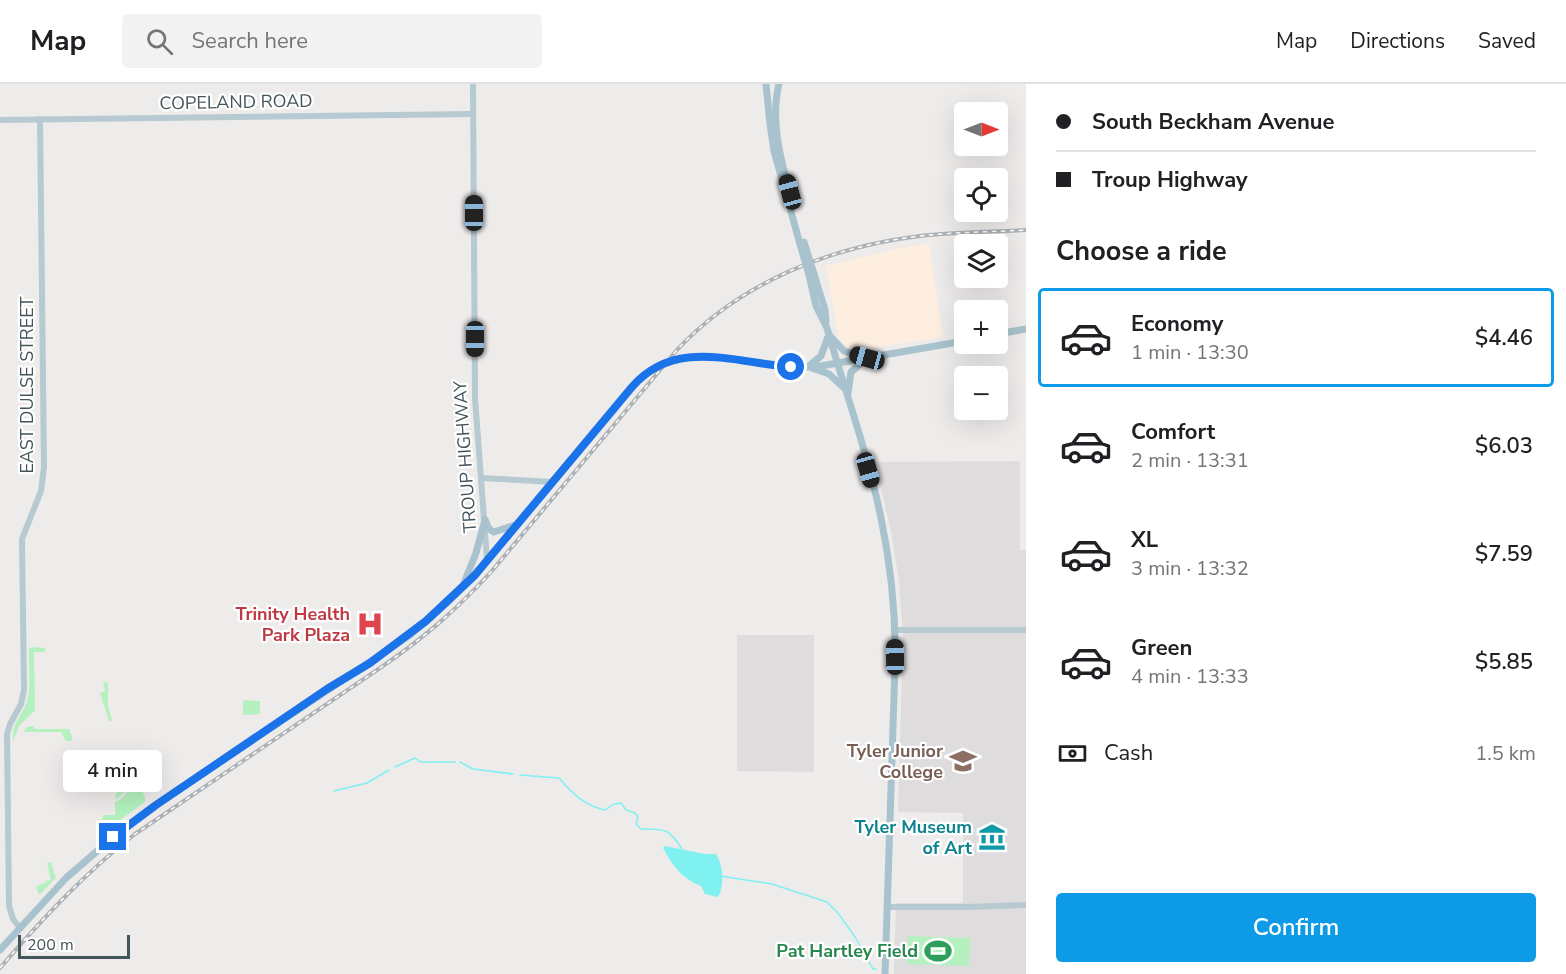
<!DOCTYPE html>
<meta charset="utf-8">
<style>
body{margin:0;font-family:"Nunito Sans",sans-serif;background:#f2f2f2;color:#202124;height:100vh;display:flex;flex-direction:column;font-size:22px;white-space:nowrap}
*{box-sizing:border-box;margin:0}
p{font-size:20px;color:#757577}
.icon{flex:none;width:33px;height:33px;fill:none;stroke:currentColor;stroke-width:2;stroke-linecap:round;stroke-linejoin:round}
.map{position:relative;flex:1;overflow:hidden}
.drawer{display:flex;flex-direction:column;background:#fff;width:540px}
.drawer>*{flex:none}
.banner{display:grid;align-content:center;height:132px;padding:0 30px;background:#fff}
.needle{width:39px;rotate:90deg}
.controls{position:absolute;left:954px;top:18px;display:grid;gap:12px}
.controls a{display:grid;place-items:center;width:54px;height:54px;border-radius:6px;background:#fff;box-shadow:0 6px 24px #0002;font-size:30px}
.scale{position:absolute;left:18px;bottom:15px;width:112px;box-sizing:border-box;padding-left:6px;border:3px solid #43545a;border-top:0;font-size:16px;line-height:21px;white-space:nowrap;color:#43545a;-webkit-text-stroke:4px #fff;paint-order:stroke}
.end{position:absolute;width:27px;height:27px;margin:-14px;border:8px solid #1a73e8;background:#fff;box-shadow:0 0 0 3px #fff}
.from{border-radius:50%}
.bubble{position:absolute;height:42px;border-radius:6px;background:#fff;box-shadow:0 6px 24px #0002;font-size:20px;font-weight:600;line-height:42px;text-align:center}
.car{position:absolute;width:18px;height:36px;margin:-18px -9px;border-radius:8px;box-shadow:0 0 4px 2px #0007;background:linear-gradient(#222 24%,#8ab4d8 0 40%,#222 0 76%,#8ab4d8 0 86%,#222 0)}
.banner b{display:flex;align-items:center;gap:21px;height:57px;font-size:22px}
.banner b+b{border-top:2px solid #e0e0e0}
.banner i{width:15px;height:15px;background:#202124}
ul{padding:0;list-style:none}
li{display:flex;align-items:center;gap:18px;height:99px;margin:0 12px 9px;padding:0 18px;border:3px solid transparent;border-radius:6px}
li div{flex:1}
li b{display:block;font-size:22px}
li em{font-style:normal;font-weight:600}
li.selected{border-color:#0d9ae6}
li>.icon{width:54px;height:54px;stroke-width:1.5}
h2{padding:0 30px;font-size:27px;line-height:72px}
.pay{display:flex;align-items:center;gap:15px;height:66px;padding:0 30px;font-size:22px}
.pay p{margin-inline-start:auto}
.action{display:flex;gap:12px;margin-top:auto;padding:12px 30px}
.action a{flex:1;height:69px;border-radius:6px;background:#0d9ae6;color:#fff;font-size:24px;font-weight:600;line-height:69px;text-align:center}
header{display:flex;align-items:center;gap:36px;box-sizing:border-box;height:84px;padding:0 30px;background:#fff;border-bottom:2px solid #e0e0e0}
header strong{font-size:28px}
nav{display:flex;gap:33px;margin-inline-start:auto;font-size:21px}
.search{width:420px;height:54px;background:#f2f2f2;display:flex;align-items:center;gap:15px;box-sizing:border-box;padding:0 21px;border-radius:6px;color:#757577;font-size:22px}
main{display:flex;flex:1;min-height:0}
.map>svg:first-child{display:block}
</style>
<header>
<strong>Map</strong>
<div class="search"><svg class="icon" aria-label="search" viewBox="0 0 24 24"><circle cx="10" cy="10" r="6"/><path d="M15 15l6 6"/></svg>Search here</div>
<nav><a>Map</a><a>Directions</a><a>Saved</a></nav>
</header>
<main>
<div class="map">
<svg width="1026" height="890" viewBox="0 0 1026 890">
<rect width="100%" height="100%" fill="#eeebeb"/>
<!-- commercial -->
<path fill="#fdeee0" d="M929,159L943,253L859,266L849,264L844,261L839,254L826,182L895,165Z"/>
<!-- education -->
<g fill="#dfdcde">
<path d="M1020,377V466H1026V890H894L896,819H963V729L898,728L903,552L899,498L892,452L875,378Z"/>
<path d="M737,551H814V688L737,687Z"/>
</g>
<!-- green -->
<g fill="#b4f1bf">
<path d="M32,563L45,564V568H34L35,626L19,642L13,658C11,637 24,632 28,613C31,598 28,581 29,565Z"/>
<path d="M103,597L108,599V621L112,637H109L100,609L105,607Z"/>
<path d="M243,616L260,617V630L243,631Z"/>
<path d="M34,642V645H69L72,653V657H66L61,648H23L27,643Z"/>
<path d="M120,685L124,696L130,695L123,709L116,716L115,711L121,705L117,686Z"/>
<path d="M133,695L137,696L145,713V718L112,742L97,756V739L102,738L103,731H115V718C124,716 130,704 133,695Z"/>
<path d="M51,778L56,794L39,811L36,802L46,799L45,797L51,796L47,779Z"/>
<path d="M908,852L970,854L969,882L907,880Z"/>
</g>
<!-- water -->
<path fill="#7ef1f0" d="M665,762L705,770H716C723,781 725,801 718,813L705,810L701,802C682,795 672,781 663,764Z"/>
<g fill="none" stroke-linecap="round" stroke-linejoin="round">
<!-- stream -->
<g stroke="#7ef1f0" stroke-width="1.5">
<path d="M460,678L473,685L513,690"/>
<path d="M395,683L415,674L421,678H455"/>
<path d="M520,691L559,694C572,709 585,722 605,726L614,720L621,719L626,726L635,729L638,733L636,740L641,745C665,745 669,744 682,765"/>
<path d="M334,707L367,699L389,686"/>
<path d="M720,792L772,800L827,818L838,829L855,853L873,885H876"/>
</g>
<!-- secondary -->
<g stroke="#b7c9d1" stroke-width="6">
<path d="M473,0L475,314L487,476"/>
<path d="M0,36L473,30"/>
<path d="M481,394L553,398"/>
<path d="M894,546H1026"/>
<path d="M887,823H966L1026,821"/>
<path d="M20,844L13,835L9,822L7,650L10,640L21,620L24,606L22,455L41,407L44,383L40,35"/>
</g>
<!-- primary -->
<g stroke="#a8c3cd" stroke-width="7">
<path d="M766,0L770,40L774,67L800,160"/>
<path d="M779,0C769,40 783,83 793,121"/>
<path d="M814,190L825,226L826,238"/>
<path d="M809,191L816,222L827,244C845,307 868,370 881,434C891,482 896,532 895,581L885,890"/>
<path d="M998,250L1026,245"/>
<path d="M832,254L844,267L865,274"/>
<path d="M809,282L821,272L829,250"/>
<path d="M812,284L829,290L843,303"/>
<path d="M848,309L851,288L865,276"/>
<path d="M485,436L489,445L494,448L515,441"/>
<path d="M464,499L476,469L485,436"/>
<path d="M0,866L66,794L103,762L156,721L410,551L448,518L475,491L632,303C682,248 751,286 815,283L964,257"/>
</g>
<defs>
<path id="rail" d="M0,884C42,835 85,789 135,750L383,582C425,553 456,526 491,488L676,267C739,199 829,163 920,152C955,148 991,148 1026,146"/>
</defs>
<!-- rail casing -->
<use href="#rail" stroke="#adb2b6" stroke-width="4"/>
<!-- rail -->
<use href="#rail" stroke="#fff" stroke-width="1.5" stroke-dasharray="4.5" stroke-linecap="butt"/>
<!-- primary-bridge -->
<g stroke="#a8c3cd" stroke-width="7">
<path d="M804,158L814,190"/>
<path d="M800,160L809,191"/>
</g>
</g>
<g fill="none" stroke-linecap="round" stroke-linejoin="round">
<!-- route -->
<path stroke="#1a73e8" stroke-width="8" d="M113,753L156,721L327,605L370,579L426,537L475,491L632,303C675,253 736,279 791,283"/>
</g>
<!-- icons -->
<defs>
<symbol id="hospital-bare" viewBox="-9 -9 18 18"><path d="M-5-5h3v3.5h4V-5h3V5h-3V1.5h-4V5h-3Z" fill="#e0444e" stroke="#fff" stroke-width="2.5" paint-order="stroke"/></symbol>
<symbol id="university-bare" viewBox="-9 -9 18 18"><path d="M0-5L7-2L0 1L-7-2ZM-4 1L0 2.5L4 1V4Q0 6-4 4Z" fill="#8d6e63" stroke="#fff" stroke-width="2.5" paint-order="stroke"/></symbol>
<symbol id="museum-bare" viewBox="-9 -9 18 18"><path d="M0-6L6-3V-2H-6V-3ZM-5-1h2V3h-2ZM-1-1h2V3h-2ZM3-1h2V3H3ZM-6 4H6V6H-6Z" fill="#0f9aa8" stroke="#fff" stroke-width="2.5" paint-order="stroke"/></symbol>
<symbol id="stadium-bare" viewBox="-9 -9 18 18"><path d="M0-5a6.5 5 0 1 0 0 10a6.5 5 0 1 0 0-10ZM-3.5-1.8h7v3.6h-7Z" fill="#2e9e5b" stroke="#fff" stroke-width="2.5" paint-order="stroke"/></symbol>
</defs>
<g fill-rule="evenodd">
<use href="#hospital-bare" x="351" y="521" width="38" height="38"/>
<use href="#university-bare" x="944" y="658" width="38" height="38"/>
<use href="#museum-bare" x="973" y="734" width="38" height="38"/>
<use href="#stadium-bare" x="919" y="848" width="38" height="38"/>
</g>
<g text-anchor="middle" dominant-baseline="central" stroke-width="4.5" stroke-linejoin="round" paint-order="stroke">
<!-- street labels -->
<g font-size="18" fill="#43545a" stroke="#fff">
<text transform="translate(236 18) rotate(-1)">COPELAND ROAD</text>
<text transform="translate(27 301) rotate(-90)">EAST DULSE STREET</text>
<text transform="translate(465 373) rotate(-94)">TROUP HIGHWAY</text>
</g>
<!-- health labels -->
<g font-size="18" font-weight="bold" fill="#be3a42" stroke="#fff" text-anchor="end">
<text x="350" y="530">Trinity Health<tspan x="350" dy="21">Park Plaza</tspan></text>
</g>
<!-- education labels -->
<g font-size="18" font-weight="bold" fill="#785e54" stroke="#fff" text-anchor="end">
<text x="943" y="667">Tyler Junior<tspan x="943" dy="21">College</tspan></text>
</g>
<!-- culture labels -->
<g font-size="18" font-weight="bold" fill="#0d838f" stroke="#fff" text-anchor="end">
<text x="972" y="743">Tyler Museum<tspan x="972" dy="21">of Art</tspan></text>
</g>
<!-- leisure labels -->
<g font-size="18" font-weight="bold" fill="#27864d" stroke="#fff" text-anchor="end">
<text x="918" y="867">Pat Hartley Field</text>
</g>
</g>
</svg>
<div class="controls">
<a><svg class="needle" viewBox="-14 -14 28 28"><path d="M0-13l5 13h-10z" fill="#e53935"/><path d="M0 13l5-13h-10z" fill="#757577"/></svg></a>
<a><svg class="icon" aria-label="locate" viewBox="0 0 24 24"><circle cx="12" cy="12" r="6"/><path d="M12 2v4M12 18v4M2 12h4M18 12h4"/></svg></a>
<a><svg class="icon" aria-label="layers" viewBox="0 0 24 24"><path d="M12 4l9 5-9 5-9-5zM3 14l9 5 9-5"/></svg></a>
<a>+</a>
<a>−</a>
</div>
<div class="scale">200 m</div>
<i class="end from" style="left:791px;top:283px"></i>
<i class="end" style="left:113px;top:753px"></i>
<div class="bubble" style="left:63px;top:666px;width:99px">4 min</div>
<i class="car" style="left:790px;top:108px;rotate:345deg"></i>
<i class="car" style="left:474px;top:129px;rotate:0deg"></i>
<i class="car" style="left:475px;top:255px;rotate:180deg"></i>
<i class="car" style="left:867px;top:274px;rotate:286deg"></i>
<i class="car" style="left:868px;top:386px;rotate:164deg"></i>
<i class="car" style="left:895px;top:573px;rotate:359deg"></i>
</div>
<section class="drawer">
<div class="banner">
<b><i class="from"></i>South Beckham Avenue</b>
<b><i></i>Troup Highway</b>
</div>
<h2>Choose a ride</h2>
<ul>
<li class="selected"><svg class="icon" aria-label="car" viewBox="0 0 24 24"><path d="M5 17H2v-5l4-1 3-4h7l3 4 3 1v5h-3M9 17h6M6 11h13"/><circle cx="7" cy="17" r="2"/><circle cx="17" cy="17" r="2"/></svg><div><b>Economy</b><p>1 min · 13:30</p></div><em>$4.46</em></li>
<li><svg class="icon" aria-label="car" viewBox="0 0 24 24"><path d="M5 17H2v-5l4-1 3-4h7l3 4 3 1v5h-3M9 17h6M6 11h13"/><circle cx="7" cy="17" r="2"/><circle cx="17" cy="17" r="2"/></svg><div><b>Comfort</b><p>2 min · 13:31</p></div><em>$6.03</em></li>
<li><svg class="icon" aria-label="car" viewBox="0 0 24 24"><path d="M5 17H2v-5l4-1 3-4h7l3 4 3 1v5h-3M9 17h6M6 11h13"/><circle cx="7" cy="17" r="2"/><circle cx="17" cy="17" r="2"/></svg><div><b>XL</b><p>3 min · 13:32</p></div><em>$7.59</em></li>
<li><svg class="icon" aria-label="car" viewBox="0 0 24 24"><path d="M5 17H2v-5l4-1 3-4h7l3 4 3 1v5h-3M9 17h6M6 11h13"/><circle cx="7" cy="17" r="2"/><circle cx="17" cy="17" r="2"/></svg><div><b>Green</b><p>4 min · 13:33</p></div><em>$5.85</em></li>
</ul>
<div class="pay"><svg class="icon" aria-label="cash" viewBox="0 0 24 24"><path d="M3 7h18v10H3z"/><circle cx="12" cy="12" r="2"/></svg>Cash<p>1.5 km</p></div>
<div class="action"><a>Confirm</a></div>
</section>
</main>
